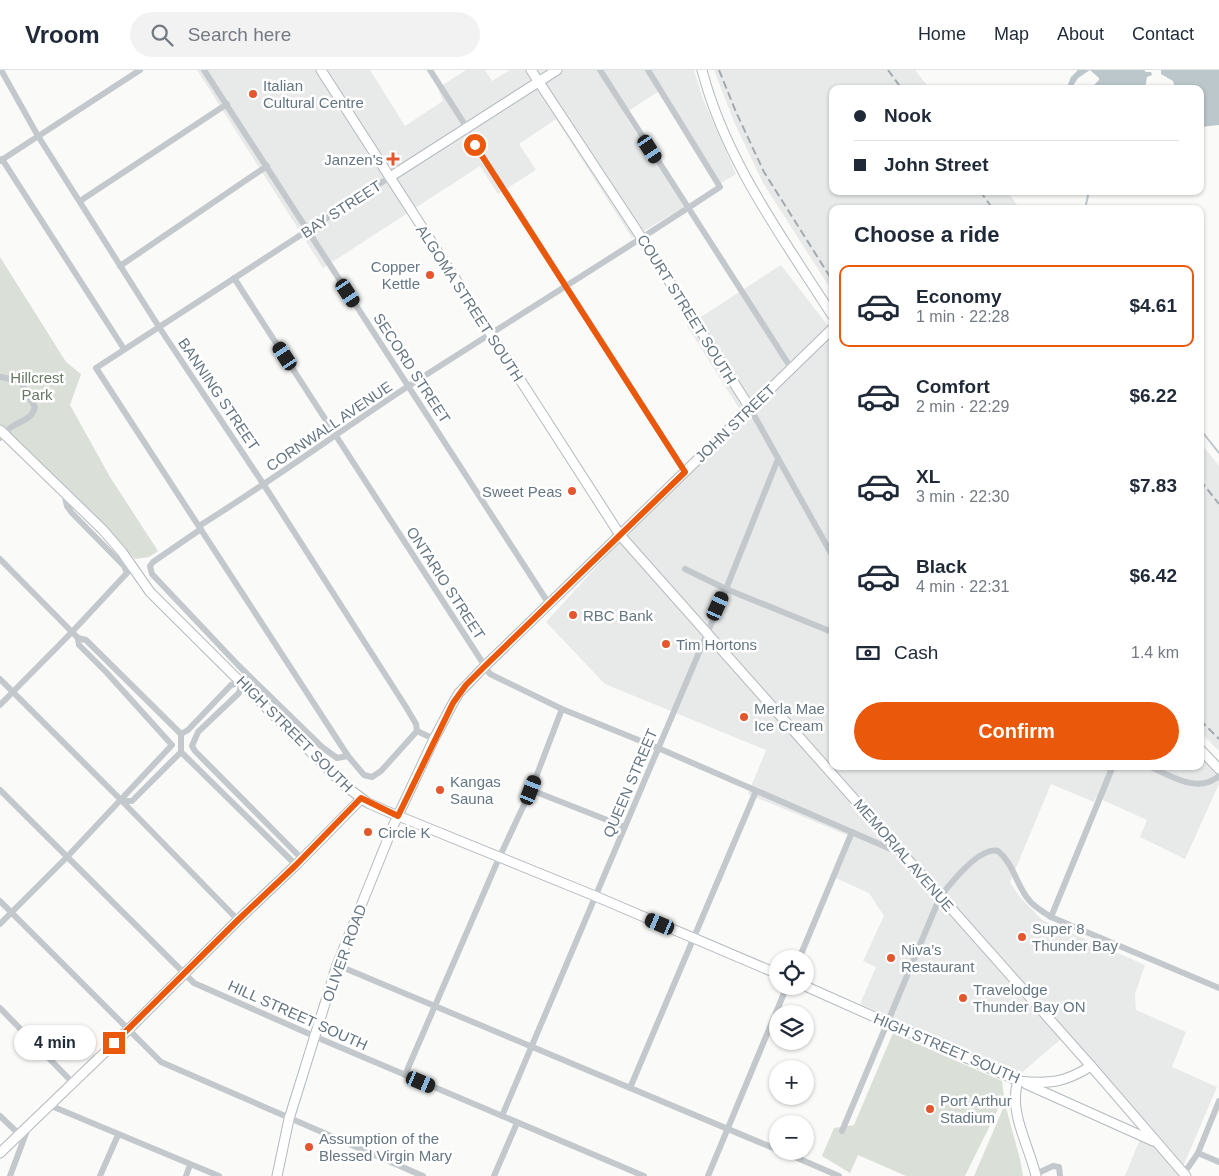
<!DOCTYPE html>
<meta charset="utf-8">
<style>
body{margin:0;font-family:Arial,sans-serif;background:#f2f2f3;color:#1f2937;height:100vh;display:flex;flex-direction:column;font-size:19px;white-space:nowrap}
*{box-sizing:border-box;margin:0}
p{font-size:16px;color:#747a83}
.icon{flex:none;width:28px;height:28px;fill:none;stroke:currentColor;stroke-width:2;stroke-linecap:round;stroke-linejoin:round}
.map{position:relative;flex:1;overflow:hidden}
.panel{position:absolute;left:829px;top:135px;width:375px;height:565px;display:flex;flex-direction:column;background:#fff;border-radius:10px;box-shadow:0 1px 4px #0004}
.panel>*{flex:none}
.hud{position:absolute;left:829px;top:15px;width:375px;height:110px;border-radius:10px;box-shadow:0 1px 4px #0004;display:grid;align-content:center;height:110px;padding:0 25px;background:#fff}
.buttons{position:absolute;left:769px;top:880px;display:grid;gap:10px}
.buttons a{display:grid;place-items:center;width:45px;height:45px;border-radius:50%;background:#fff;box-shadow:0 1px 4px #0004;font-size:25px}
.end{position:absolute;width:22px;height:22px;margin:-11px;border:6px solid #ea580c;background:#fff;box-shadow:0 0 0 2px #fff}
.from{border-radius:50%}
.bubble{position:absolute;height:35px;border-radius:18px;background:#fff;box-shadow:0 1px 4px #0004;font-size:16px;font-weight:600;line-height:35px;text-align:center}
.car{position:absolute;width:15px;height:30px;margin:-15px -8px;border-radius:6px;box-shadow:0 0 4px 1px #0007;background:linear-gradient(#222 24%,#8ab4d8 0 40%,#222 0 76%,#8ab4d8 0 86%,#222 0)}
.hud b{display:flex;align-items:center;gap:18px;height:48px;font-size:19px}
.hud b+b{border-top:1px solid #e0e1e3}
.hud i{width:12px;height:12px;background:#1f2937}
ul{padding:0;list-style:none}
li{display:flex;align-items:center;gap:15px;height:82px;margin:0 10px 8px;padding:0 15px;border:2px solid transparent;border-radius:10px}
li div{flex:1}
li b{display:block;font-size:19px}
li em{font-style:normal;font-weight:600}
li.active{border-color:#ea580c}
li>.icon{width:45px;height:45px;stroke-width:1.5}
h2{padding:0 25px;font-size:22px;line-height:60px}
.pay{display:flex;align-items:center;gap:12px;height:55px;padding:0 25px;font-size:19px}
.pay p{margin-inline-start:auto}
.action{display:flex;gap:10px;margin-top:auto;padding:10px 25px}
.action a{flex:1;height:58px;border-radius:30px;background:#ea580c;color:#fff;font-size:20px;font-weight:600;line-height:58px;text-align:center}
header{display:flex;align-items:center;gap:30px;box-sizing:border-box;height:70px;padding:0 25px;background:#fff;border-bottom:1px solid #e0e1e3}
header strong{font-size:24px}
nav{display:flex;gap:28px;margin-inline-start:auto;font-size:18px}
.search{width:350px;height:45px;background:#f2f2f3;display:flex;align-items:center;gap:12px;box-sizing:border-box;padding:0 18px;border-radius:28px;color:#747a83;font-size:19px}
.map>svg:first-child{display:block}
</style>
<header>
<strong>Vroom</strong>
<div class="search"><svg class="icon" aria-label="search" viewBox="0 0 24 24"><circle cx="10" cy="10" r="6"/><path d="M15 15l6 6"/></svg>Search here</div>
<nav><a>Home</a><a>Map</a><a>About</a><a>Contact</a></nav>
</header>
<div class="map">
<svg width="1219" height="1106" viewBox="0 0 1219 1106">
<rect width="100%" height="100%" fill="#fafaf8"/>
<!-- built -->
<g fill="#e8e9e9">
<path d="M197,0H370L405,56L443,31L438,18L466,0H485L492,11L510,0H694L703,29L736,104L721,113L659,21L624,44L684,137L632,168L556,49L519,74L536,100L498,124L480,96L323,198Z"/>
<path d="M714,0H915L930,19H832V121H1007L1020,139H832V221L763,113L734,52Z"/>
<path d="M781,195L832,261V696H1200V683L1219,703V714L1185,789L1140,767L1147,750L1096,727L1094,732L1051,714L1010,812L1019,826L1042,850L1145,895L1135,924L1136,940L1186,962L1172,997L1217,1017L1179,1106H1125L1146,1054L1068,963L1020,1004L860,934L876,897L863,891L884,846L869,823L831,806L849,766L748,724L766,680L605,614L546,552L740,340L687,256Z"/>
<path d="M1200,372L1219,396V681L1200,662Z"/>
</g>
<!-- green -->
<g fill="#dadfd7">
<path d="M0,187L66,292L81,304L70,335L110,407L158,481L149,487L135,489L99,450L0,355Z"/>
<path d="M893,963L1002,1011L1004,1027L965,1106H906L858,1085L850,1103L822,1086L834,1058L854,1055Z"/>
<path d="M1005,1034L1020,1089L1023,1106H974Z"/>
</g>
<!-- water -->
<g fill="#bbc7cb">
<path d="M1078,0H1144L1146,2H1151L1152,5L1147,7L1145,19H1090L1099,10V8L1090,0L1078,8L1071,19H1066L1071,7Z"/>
<path d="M1161,0H1219V55L1200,57V19H1147L1161,15L1172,18L1175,17L1173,11L1161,4Z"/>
</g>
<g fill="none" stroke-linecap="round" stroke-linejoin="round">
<!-- stream -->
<g stroke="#bbc7cb" stroke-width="2">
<path d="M1085,139L1089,121"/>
<path d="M1200,359L1219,383"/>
</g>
<defs>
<g id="secondary">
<path d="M321,0L620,465L1091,996L1186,1106"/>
<path d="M531,0L641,167L750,338"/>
<path d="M702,0C725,90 783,168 832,245"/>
<path d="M390,107L557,0"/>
<path d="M0,360L103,460L122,482L150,522L344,715L368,733L391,743L595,826L778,904"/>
<path d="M1200,679L1219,699"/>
<path d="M805,916L1018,1011C1050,1014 1064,1013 1091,996"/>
<path d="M1018,1011C1008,1042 1029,1075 1036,1106"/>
<path d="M1026,1014L1153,1071"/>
<path d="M0,1083L128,960L238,850L296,795L361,729"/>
<path d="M277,1106L289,1049L337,895L394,754L434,669L453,633L459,623L485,596L832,259"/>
</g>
</defs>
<!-- secondary casing -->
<use href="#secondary" stroke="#b3babf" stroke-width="11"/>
<!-- street -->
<g stroke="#c3c8cc" stroke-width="6">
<path d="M1,0L38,66L159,257L264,415L406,637L416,654L417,661"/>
<path d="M204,0L549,534"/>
<path d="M430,0L467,58"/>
<path d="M600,0L791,298"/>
<path d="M465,59L685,402"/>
<path d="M2,89L124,279"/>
<path d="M0,91L140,0"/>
<path d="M390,107L96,298L348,686L364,705L372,707L381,701L417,661"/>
<path d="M80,131L227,34"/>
<path d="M120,196L267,96"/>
<path d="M234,208L490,604L562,639L658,678L900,783"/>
<path d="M0,307L20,311L35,337C32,349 23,350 13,356C8,359 4,364 0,368"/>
<path d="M750,338L832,485"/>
<path d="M199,456C270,412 337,363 407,317C511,250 617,185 720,117L648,0"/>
<path d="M201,459L153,492L150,496L152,504L239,596L322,677L337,688L348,686"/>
<path d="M0,489L72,562L78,568L79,575L107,603L172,675L67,787L0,854"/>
<path d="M685,499L726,519L832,562"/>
<path d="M78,568L86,570L181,664"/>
<path d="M0,609L122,731L238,850"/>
<path d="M242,612L239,623L198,662L192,676L195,681L302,789"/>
<path d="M0,635L72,562L127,503L124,496L72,443L67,436L64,423"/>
<path d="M417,661L434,669"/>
<path d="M181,664L188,660L231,615L242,612"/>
<path d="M181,682V664"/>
<path d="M1149,696C1170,706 1198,724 1219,706"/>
<path d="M0,720L194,913L323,970L644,1106"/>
<path d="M531,720L625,757"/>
<path d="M122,731H132L181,682L296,795"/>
<path d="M0,831L161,992L423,1106"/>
<path d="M1051,847L1113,696"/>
<path d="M799,889L852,762"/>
<path d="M337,895L778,1080"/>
<path d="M0,938L73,1013"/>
<path d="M405,1005L499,788L531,720L562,639"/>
<path d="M630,1018L756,721"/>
<path d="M49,1035L219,1106"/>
<path d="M0,1046L19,1064"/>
<path d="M502,1046L726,519L778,389"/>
<path d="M842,1061L940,827C950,814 980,776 998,781C1014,794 1016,815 1029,830C1034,837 1044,842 1051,847L1219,918"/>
<path d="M781,1081L839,1106"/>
<path d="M1198,1083L1219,1092"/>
<path d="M1036,1104L1053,1096L1059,1097L1060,1106"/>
<path d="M1183,1105L1198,1083L1219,1031"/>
<path d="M10,1106L28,1058"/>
<path d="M100,1106L118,1065"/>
<path d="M186,1106L190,1095"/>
<path d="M494,1106L517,1053"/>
<path d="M708,1106L787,916"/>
</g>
<!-- secondary -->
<use href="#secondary" stroke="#fff" stroke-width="9"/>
<!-- rail -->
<g stroke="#a2aab0" stroke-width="2" stroke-dasharray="8 4" stroke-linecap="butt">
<path d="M719,0L736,42L764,102L832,210"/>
<path d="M888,0L902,19"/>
<path d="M980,121L993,139"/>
<path d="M1200,410L1219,434"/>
<path d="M1200,650L1219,669"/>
</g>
</g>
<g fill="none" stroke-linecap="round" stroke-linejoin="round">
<!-- route -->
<path stroke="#ea580c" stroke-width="6" d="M114,973L238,850L296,795L361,728L398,746L453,633L466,615L485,596L685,402L475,75"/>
</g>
<!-- markers -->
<g fill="#e4572e" stroke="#fff" stroke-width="2">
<circle cx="253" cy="24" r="5"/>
<path d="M390.5 81.5h5v5h5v5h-5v5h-5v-5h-5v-5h5z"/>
<circle cx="430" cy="205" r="5"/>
<circle cx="572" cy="421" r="5"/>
<circle cx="573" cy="545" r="5"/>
<circle cx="666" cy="574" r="5"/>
<circle cx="744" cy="647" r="5"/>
<circle cx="440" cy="720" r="5"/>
<circle cx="368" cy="762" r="5"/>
<circle cx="1022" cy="867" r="5"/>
<circle cx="891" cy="888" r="5"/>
<circle cx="963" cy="928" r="5"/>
<circle cx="930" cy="1039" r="5"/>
<circle cx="309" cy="1077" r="5"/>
</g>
<g text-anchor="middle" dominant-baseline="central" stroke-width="5" stroke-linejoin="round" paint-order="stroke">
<!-- poi labels -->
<g font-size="15" fill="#657683" stroke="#fff" text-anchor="start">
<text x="263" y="15">Italian<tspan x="263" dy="17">Cultural Centre</tspan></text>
<text x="383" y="89" text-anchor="end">Janzen's</text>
<text x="420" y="196" text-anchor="end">Copper<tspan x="420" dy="17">Kettle</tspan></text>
<text x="562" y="421" text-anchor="end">Sweet Peas</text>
<text x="583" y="545">RBC Bank</text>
<text x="676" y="574">Tim Hortons</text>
<text x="754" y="638">Merla Mae<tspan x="754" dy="17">Ice Cream</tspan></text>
<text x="450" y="711">Kangas<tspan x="450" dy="17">Sauna</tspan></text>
<text x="378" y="762">Circle K</text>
<text x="1032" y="858">Super 8<tspan x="1032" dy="17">Thunder Bay</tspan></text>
<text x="901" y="879">Niva’s<tspan x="901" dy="17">Restaurant</tspan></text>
<text x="973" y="919">Travelodge<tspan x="973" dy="17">Thunder Bay ON</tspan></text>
<text x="940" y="1030">Port Arthur<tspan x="940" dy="17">Stadium</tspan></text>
<text x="319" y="1068">Assumption of the<tspan x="319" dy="17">Blessed Virgin Mary</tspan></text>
</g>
<!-- street labels -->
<g font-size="15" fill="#657683" stroke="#fff">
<text transform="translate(341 139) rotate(-33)">BAY STREET</text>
<text transform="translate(470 233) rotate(57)">ALGOMA STREET SOUTH</text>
<text transform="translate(687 239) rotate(58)">COURT STREET SOUTH</text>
<text transform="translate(412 298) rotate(57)">SECORD STREET</text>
<text transform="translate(219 324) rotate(56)">BANNING STREET</text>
<text transform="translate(735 353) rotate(-44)">JOHN STREET</text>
<text transform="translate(329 356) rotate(-34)">CORNWALL AVENUE</text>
<text transform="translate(446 513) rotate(57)">ONTARIO STREET</text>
<text transform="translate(295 664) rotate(45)">HIGH STREET SOUTH</text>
<text transform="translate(630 713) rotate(-67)">QUEEN STREET</text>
<text transform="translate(904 785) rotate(49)">MEMORIAL AVENUE</text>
<text transform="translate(344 883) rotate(-70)">OLIVER ROAD</text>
<text transform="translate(298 945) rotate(24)">HILL STREET SOUTH</text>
<text transform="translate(947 978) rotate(23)">HIGH STREET SOUTH</text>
</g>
<!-- park labels -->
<g font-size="15" fill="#687a64" stroke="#fff">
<text x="37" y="307">Hillcrest<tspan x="37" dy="17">Park</tspan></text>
</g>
</g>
</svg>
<div class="buttons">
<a><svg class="icon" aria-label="locate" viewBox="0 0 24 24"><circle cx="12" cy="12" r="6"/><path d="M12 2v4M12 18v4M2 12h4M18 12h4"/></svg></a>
<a><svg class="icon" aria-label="layers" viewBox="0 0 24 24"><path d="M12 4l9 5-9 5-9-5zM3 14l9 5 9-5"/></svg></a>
<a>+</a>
<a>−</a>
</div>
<i class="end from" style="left:475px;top:75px"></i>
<i class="end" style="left:114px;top:973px"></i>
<div class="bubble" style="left:14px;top:955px;width:82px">4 min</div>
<i class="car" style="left:650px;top:79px;rotate:147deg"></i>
<i class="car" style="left:348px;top:223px;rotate:147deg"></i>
<i class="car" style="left:285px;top:286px;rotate:327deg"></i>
<i class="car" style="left:718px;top:536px;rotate:24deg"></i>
<i class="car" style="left:531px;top:720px;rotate:21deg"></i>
<i class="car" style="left:660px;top:854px;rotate:293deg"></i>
<i class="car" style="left:421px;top:1012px;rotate:113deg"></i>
<div class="hud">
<b><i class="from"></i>Nook</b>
<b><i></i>John Street</b>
</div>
<section class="panel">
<h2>Choose a ride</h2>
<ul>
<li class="active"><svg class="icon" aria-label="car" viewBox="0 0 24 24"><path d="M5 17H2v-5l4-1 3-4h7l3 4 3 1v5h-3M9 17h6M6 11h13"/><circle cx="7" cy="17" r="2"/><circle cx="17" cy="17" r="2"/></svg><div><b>Economy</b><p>1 min · 22:28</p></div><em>$4.61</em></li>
<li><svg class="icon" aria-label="car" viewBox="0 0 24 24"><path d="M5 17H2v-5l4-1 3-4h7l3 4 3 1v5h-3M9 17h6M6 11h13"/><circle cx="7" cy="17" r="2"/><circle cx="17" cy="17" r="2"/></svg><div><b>Comfort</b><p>2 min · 22:29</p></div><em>$6.22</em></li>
<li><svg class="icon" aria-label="car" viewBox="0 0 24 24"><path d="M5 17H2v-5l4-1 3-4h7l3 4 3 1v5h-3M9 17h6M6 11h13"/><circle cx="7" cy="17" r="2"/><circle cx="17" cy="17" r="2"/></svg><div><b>XL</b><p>3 min · 22:30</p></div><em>$7.83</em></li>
<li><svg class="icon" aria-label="car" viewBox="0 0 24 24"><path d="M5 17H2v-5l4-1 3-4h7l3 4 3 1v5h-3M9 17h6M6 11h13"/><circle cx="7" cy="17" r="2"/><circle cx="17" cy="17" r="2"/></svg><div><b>Black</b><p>4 min · 22:31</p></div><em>$6.42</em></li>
</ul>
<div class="pay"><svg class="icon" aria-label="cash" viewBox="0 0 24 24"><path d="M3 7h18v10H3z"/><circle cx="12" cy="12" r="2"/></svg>Cash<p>1.4 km</p></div>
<div class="action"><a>Confirm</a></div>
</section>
</div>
